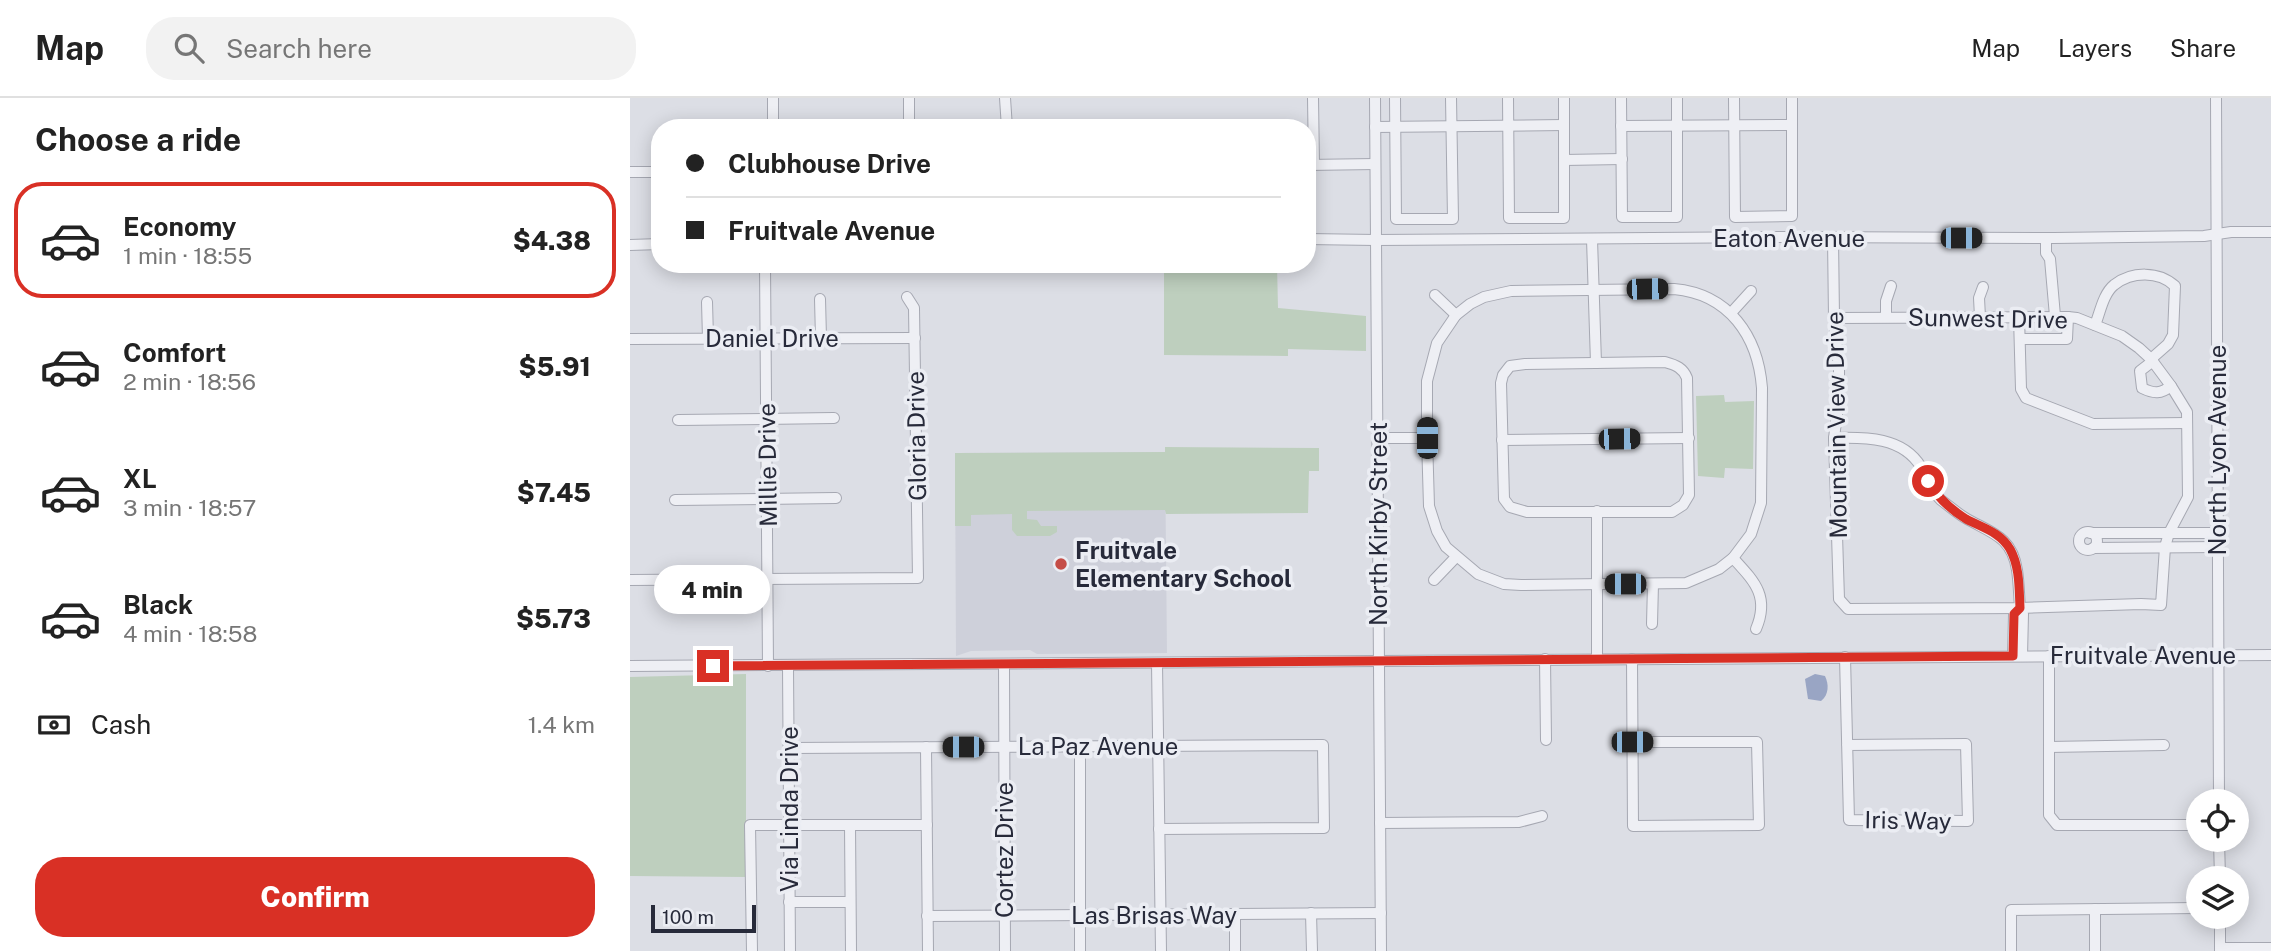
<!DOCTYPE html>
<meta charset="utf-8">
<style>
body{margin:0;font-family:"Public Sans",sans-serif;background:#f2f2f2;color:#222;height:100vh;display:flex;flex-direction:column;font-size:26px;white-space:nowrap}
*{box-sizing:border-box;margin:0}
p{font-size:23px;color:#767676}
.icon{flex:none;width:38px;height:38px;fill:none;stroke:currentColor;stroke-width:2;stroke-linecap:round;stroke-linejoin:round}
.map{position:relative;flex:1;overflow:hidden}
.side{display:flex;flex-direction:column;background:#fff;width:630px}
.side>*{flex:none}
.banner{position:absolute;left:21px;top:21px;width:665px;height:154px;border-radius:28px;box-shadow:0 4px 18px #0003;display:grid;align-content:center;height:154px;padding:0 35px;background:#fff}
.tools{position:absolute;left:1556px;top:691px;display:grid;gap:14px}
.tools a{display:grid;place-items:center;width:63px;height:63px;border-radius:50%;background:#fff;box-shadow:0 4px 18px #0003;font-size:35px}
.scale{position:absolute;left:21px;bottom:18px;width:105px;box-sizing:border-box;padding-left:7px;border:4px solid #272a3a;border-top:0;font-size:19px;line-height:24px;white-space:nowrap;color:#272a3a;-webkit-text-stroke:5px #ebedf3;paint-order:stroke}
.end{position:absolute;width:32px;height:32px;margin:-16px;border:9px solid #d93025;background:#fff;box-shadow:0 0 0 4px #fff}
.from{border-radius:50%}
.bubble{position:absolute;height:49px;border-radius:24px;background:#fff;box-shadow:0 4px 18px #0003;font-size:23px;font-weight:800;line-height:49px;text-align:center}
.car{position:absolute;width:21px;height:42px;margin:-21px -10px;border-radius:9px;box-shadow:0 0 5px 2px #0007;background:linear-gradient(#222 24%,#8ab4d8 0 40%,#222 0 76%,#8ab4d8 0 86%,#222 0)}
.banner b{display:flex;align-items:center;gap:24px;height:66px;font-size:26px}
.banner b+b{border-top:2px solid #e0e0e0}
.banner i{width:18px;height:18px;background:#222}
ul{padding:0;list-style:none}
li{display:flex;align-items:center;gap:21px;height:116px;margin:0 14px 10px;padding:0 21px;border:4px solid transparent;border-radius:28px}
li div{flex:1}
li b{display:block;font-size:26px}
li em{font-style:normal;font-weight:800}
li.current{border-color:#d93025}
li>.icon{width:63px;height:63px;stroke-width:1.5}
h2{padding:0 35px;font-size:32px;line-height:84px}
.pay{display:flex;align-items:center;gap:18px;height:77px;padding:0 35px;font-size:26px}
.pay p{margin-inline-start:auto}
.cta{display:flex;gap:14px;margin-top:auto;padding:14px 35px}
.cta a{flex:1;height:80px;border-radius:28px;background:#d93025;color:#fff;font-size:28px;font-weight:800;line-height:80px;text-align:center}
header{display:flex;align-items:center;gap:42px;box-sizing:border-box;height:98px;padding:0 35px;background:#fff;border-bottom:2px solid #e0e0e0}
header strong{font-size:33px}
nav{display:flex;gap:38px;margin-inline-start:auto;font-size:24px}
.search{width:490px;height:63px;background:#f2f2f2;display:flex;align-items:center;gap:18px;box-sizing:border-box;padding:0 24px;border-radius:28px;color:#767676;font-size:26px}
main{display:flex;flex:1;min-height:0}
.map>svg:first-child{display:block}
</style>
<header>
<strong>Map</strong>
<div class="search"><svg class="icon" aria-label="search" viewBox="0 0 24 24"><circle cx="10" cy="10" r="6"/><path d="M15 15l6 6"/></svg>Search here</div>
<nav><a>Map</a><a>Layers</a><a>Share</a></nav>
</header>
<main>
<section class="side">
<h2>Choose a ride</h2>
<ul>
<li class="current"><svg class="icon" aria-label="car" viewBox="0 0 24 24"><path d="M5 17H2v-5l4-1 3-4h7l3 4 3 1v5h-3M9 17h6M6 11h13"/><circle cx="7" cy="17" r="2"/><circle cx="17" cy="17" r="2"/></svg><div><b>Economy</b><p>1 min · 18:55</p></div><em>$4.38</em></li>
<li><svg class="icon" aria-label="car" viewBox="0 0 24 24"><path d="M5 17H2v-5l4-1 3-4h7l3 4 3 1v5h-3M9 17h6M6 11h13"/><circle cx="7" cy="17" r="2"/><circle cx="17" cy="17" r="2"/></svg><div><b>Comfort</b><p>2 min · 18:56</p></div><em>$5.91</em></li>
<li><svg class="icon" aria-label="car" viewBox="0 0 24 24"><path d="M5 17H2v-5l4-1 3-4h7l3 4 3 1v5h-3M9 17h6M6 11h13"/><circle cx="7" cy="17" r="2"/><circle cx="17" cy="17" r="2"/></svg><div><b>XL</b><p>3 min · 18:57</p></div><em>$7.45</em></li>
<li><svg class="icon" aria-label="car" viewBox="0 0 24 24"><path d="M5 17H2v-5l4-1 3-4h7l3 4 3 1v5h-3M9 17h6M6 11h13"/><circle cx="7" cy="17" r="2"/><circle cx="17" cy="17" r="2"/></svg><div><b>Black</b><p>4 min · 18:58</p></div><em>$5.73</em></li>
</ul>
<div class="pay"><svg class="icon" aria-label="cash" viewBox="0 0 24 24"><path d="M3 7h18v10H3z"/><circle cx="12" cy="12" r="2"/></svg>Cash<p>1.4 km</p></div>
<div class="cta"><a>Confirm</a></div>
</section>
<div class="map">
<svg width="1641" height="853" viewBox="0 0 1641 853">
<rect width="100%" height="100%" fill="#dcdee5"/>
<!-- built -->
<path fill="#ced0da" d="M535,354L537,555L407,556L400,552L341,553L326,558L325,355Z"/>
<!-- green -->
<g fill="#becfbe">
<path d="M534,166H647L648,210L736,218V253L658,251V258L534,257Z"/>
<path d="M1094,297L1095,304L1124,303L1123,371L1095,370L1094,380L1068,378L1066,298Z"/>
<path d="M535,349L689,350V373H679L678,415L536,416L535,412L397,413V421L407,422L411,428H427V434L420,438H387L382,432V416L341,417V428H325V355L535,354Z"/>
<path d="M116,576V779L0,778V579Z"/>
</g>
<!-- water -->
<path fill="#99a5c4" d="M1185,576L1195,578C1199,586 1199,597 1191,603L1178,601L1175,581Z"/>
<g fill="none" stroke-linecap="round" stroke-linejoin="round">
<defs>
<g id="minor">
<path d="M279,0V30"/>
<path d="M375,0L377,30"/>
<path d="M683,0L684,67"/>
<path d="M745,0L751,853"/>
<path d="M765,0L766,121H823L821,0"/>
<path d="M878,0L879,120H934V0"/>
<path d="M991,0L992,119H1047V0"/>
<path d="M1104,0L1105,119L1162,118V0"/>
<path d="M1586,0L1589,704"/>
<path d="M991,28L1162,27"/>
<path d="M745,29L934,27"/>
<path d="M143,30V0"/>
<path d="M934,62L992,61"/>
<path d="M677,67L745,66"/>
<path d="M0,74H30"/>
<path d="M1203,140L1204,220L1209,272V300L1204,340L1209,501L1218,511L1390,510L1511,506L1531,507L1535,449L1539,435L1558,399L1557,314L1541,288L1521,261L1509,250L1492,238L1447,220L1438,219L1204,220"/>
<path d="M1416,140V155L1420,161L1425,218"/>
<path d="M677,141L746,142L1158,139L1424,140L1574,138L1601,134H1641"/>
<path d="M962,141L966,265"/>
<path d="M0,147L30,146"/>
<path d="M135,166L138,568"/>
<path d="M1044,191C1099,196 1128,238 1132,290L1131,405L1121,436L1103,460L1089,471L1056,485L891,487L874,486L848,476L816,449L807,433L799,408L797,340V283L807,245L826,217L840,206L854,199L881,193Z"/>
<path d="M805,197L826,217"/>
<path d="M190,201L191,240"/>
<path d="M77,204L78,240"/>
<path d="M1101,215L1121,193"/>
<path d="M1256,219V203L1261,188"/>
<path d="M1350,219L1349,200L1353,189"/>
<path d="M1389,219L1391,291L1396,300L1463,326L1557,325"/>
<path d="M1465,227C1470,215 1473,196 1484,187C1502,173 1529,173 1545,188L1543,237L1538,246L1521,261"/>
<path d="M0,241L285,240"/>
<path d="M1390,241H1437L1438,219"/>
<path d="M1523,263L1510,273L1512,290C1524,296 1531,296 1541,288"/>
<path d="M1035,264C1046,267 1053,270 1057,280L1059,397L1053,407L1042,414H897L880,409L874,401L871,285L873,277L880,268L895,266Z"/>
<path d="M48,322L204,320"/>
<path d="M747,340H797"/>
<path d="M1204,340C1236,339 1273,339 1291,369C1297,380 1302,394 1311,402C1319,408 1328,416 1337,421C1362,435 1382,439 1387,472C1389,485 1389,498 1390,510L1393,516L1392,558"/>
<path d="M872,342L1059,340"/>
<path d="M45,402L206,400"/>
<circle cx="1458" cy="443" r="9"/>
<path d="M1460,435H1588"/>
<path d="M1463,450L1588,449"/>
<path d="M1103,460C1124,483 1140,498 1126,531"/>
<path d="M0,482L288,480L284,210L277,199"/>
<path d="M804,482L826,459"/>
<path d="M1022,526L1023,486"/>
<path d="M1383,558L1384,516L1390,510"/>
<path d="M1419,558V717L1427,727H1568"/>
<path d="M1215,559L1219,722L1338,723L1336,646L1217,647"/>
<path d="M915,561L916,642"/>
<path d="M967,561V413"/>
<path d="M1002,561L1003,728L1129,727L1127,644H1002"/>
<path d="M527,565L531,853"/>
<path d="M374,567L375,853"/>
<path d="M0,568L1641,557"/>
<path d="M158,568L160,853"/>
<path d="M450,648V853"/>
<path d="M296,649L298,853"/>
<path d="M1419,649L1534,647"/>
<path d="M159,650L693,647L694,730L529,731"/>
<path d="M750,725L889,724L912,718"/>
<path d="M220,727L221,853"/>
<path d="M1589,742L1590,780"/>
<path d="M159,804H220"/>
<path d="M1465,811V853"/>
<path d="M681,815L682,853"/>
<path d="M605,816V853"/>
<path d="M297,818L751,815"/>
<path d="M1590,819V853"/>
<path d="M1590,850H1641"/>
<path d="M122,853L120,727H297"/>
<path d="M1381,853V812L1568,810"/>
</g>
</defs>
<!-- minor casing -->
<use href="#minor" stroke="#a6a8b2" stroke-width="12"/>
<!-- minor -->
<use href="#minor" stroke="#eeeff4" stroke-width="10"/>
</g>
<g fill="none" stroke-linecap="round" stroke-linejoin="round">
<!-- route -->
<path stroke="#d93025" stroke-width="9" d="M83,568L1383,558L1384,516L1390,510C1389,491 1390,469 1380,451C1370,434 1353,430 1336,421C1320,411 1307,399 1298,383"/>
</g>
<!-- markers -->
<circle fill="#c54d47" stroke="#ebedf3" stroke-width="2.5" cx="431" cy="466" r="7"/>
<g text-anchor="middle" dominant-baseline="central" stroke-width="7" stroke-linejoin="round" paint-order="stroke">
<!-- street labels -->
<g font-size="24" fill="#272a3a" stroke="#ebedf3">
<text x="1159" y="140">Eaton Avenue</text>
<text transform="translate(1358 220) rotate(1)">Sunwest Drive</text>
<text x="142" y="240">Daniel Drive</text>
<text transform="translate(1206 327) rotate(-91)">Mountain View Drive</text>
<text transform="translate(286 338) rotate(-91)">Gloria Drive</text>
<text transform="translate(1587 352) rotate(-90)">North Lyon Avenue</text>
<text transform="translate(137 367) rotate(-91)">Millie Drive</text>
<text transform="translate(748 426) rotate(-90)">North Kirby Street</text>
<text x="1513" y="557">Fruitvale Avenue</text>
<text x="468" y="648">La Paz Avenue</text>
<text transform="translate(159 711) rotate(-90)">Via Linda Drive</text>
<text transform="translate(1278 722) rotate(1)">Iris Way</text>
<text transform="translate(374 752) rotate(-90)">Cortez Drive</text>
<text x="524" y="817">Las Brisas Way</text>
</g>
<!-- poi labels -->
<g font-size="24" font-weight="bold" fill="#272a3a" stroke="#ebedf3" text-anchor="start">
<text x="445" y="452">Fruitvale<tspan x="445" dy="28">Elementary School</tspan></text>
</g>
</g>
</svg>
<div class="tools">
<a><svg class="icon" aria-label="locate" viewBox="0 0 24 24"><circle cx="12" cy="12" r="6"/><path d="M12 2v4M12 18v4M2 12h4M18 12h4"/></svg></a>
<a><svg class="icon" aria-label="layers" viewBox="0 0 24 24"><path d="M12 4l9 5-9 5-9-5zM3 14l9 5 9-5"/></svg></a>
</div>
<div class="scale">100 m</div>
<i class="end from" style="left:1298px;top:383px"></i>
<i class="end" style="left:83px;top:568px"></i>
<div class="bubble" style="left:24px;top:467px;width:116px">4 min</div>
<i class="car" style="left:1331px;top:140px;rotate:90deg"></i>
<i class="car" style="left:1017px;top:191px;rotate:89deg"></i>
<i class="car" style="left:797px;top:340px;rotate:0deg"></i>
<i class="car" style="left:989px;top:341px;rotate:89deg"></i>
<i class="car" style="left:995px;top:486px;rotate:270deg"></i>
<i class="car" style="left:1002px;top:644px;rotate:90deg"></i>
<i class="car" style="left:333px;top:649px;rotate:270deg"></i>
<div class="banner">
<b><i class="from"></i>Clubhouse Drive</b>
<b><i></i>Fruitvale Avenue</b>
</div>
</div>
</main>
